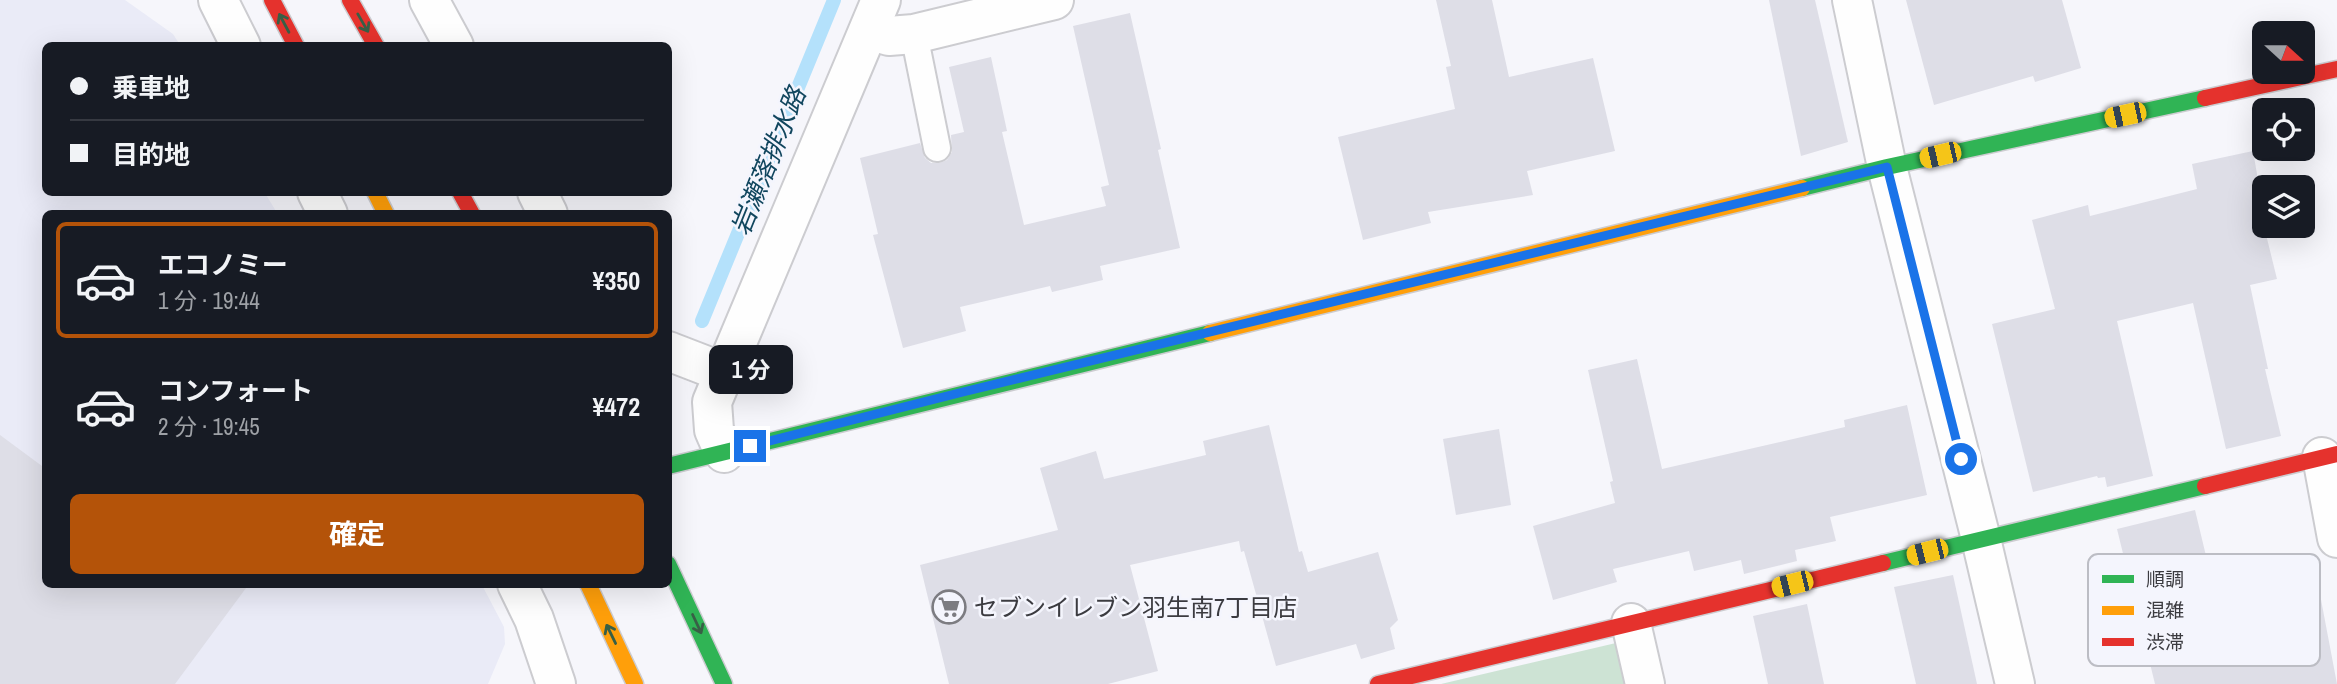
<!DOCTYPE html>
<html lang="ja">
<meta charset="utf-8">
<style>
body{margin:0;font-family:"Archivo Narrow","Noto Sans JP",sans-serif;background:#20242c;color:#f1f3f6;height:100vh;display:flex;flex-direction:column;font-size:26px;white-space:nowrap}
*{box-sizing:border-box;margin:0}
p{font-size:23px;color:#9ea1a6}
.icon{flex:none;width:38px;height:38px;fill:none;stroke:currentColor;stroke-width:2;stroke-linecap:round;stroke-linejoin:round}
.map{position:relative;flex:1;overflow:hidden}
.side{position:absolute;left:42px;top:210px;width:630px;height:378px;display:flex;flex-direction:column;background:#171b24;border-radius:10px;box-shadow:0 7px 28px #0002}
.side>*{flex:none}
.guide{position:absolute;left:42px;top:42px;width:630px;height:154px;border-radius:10px;box-shadow:0 7px 28px #0002;display:grid;align-content:center;height:154px;padding:0 28px;background:#171b24}
.needle{width:46px;rotate:111deg}
.fabs{position:absolute;left:2252px;top:21px;display:grid;gap:14px}
.fabs a{display:grid;place-items:center;width:63px;height:63px;border-radius:10px;background:#171b24;box-shadow:0 7px 28px #0002;font-size:35px}
.end{position:absolute;width:32px;height:32px;margin:-16px;border:9px solid #1a73e8;background:#fff;box-shadow:0 0 0 4px #fff}
.from{border-radius:50%}
.bubble{position:absolute;height:49px;border-radius:10px;background:#171b24;box-shadow:0 7px 28px #0002;font-size:23px;font-weight:700;line-height:49px;text-align:center}
.car{position:absolute;width:21px;height:42px;margin:-21px -10px;border-radius:9px;box-shadow:0 0 5px 2px #0007;background:linear-gradient(#f5c518 24%,#345 0 40%,#f5c518 0 76%,#345 0 86%,#f5c518 0)}
.guide b{display:flex;align-items:center;gap:24px;height:66px;font-size:26px}
.guide b+b{border-top:2px solid #363941}
.guide i{width:18px;height:18px;background:#f1f3f6}
ul{padding:12px 0 0;list-style:none}
li{display:flex;align-items:center;gap:21px;height:116px;margin:0 14px 10px;padding:0 14px;border:4px solid transparent;border-radius:10px}
li div{flex:1}
li b{display:block;font-size:26px}
li em{font-style:normal;font-weight:700}
li.active{border-color:#b45309}
li>.icon{width:63px;height:63px;stroke-width:1.5}
.cta{display:flex;gap:14px;margin-top:auto;padding:14px 28px}
.cta a{flex:1;height:80px;border-radius:10px;background:#b45309;color:#fff;font-size:28px;font-weight:700;line-height:80px;text-align:center}
.map>svg:first-child{display:block}
</style>
<div class="map">
<svg width="2337" height="684" viewBox="0 0 2337 684">
<rect width="100%" height="100%" fill="#f6f6fb"/>
<!-- built -->
<path fill="#eaebf7" d="M0,0H125L173,34L180,45L46,46V192L265,193L277,213L46,214V584L482,585L504,627L505,644L488,684H0Z"/>
<!-- green -->
<path fill="#cde3d4" d="M1616,643L1626,684H1441Z"/>
<g fill="none" stroke-linecap="round" stroke-linejoin="round">
<!-- stream -->
<path stroke="#b4e1fb" stroke-width="14" d="M702,321L834,0"/>
</g>
<!-- building -->
<g fill="#dedee7">
<path d="M1436,0H1492L1509,77L1593,58L1615,151L1527,171L1533,195L1428,212L1431,223L1363,240L1338,137L1455,109L1446,67L1451,66Z"/>
<path d="M1769,0H1815L1848,142L1801,156Z"/>
<path d="M1906,0H2062L2081,68L2035,82L2033,76L1934,105Z"/>
<path d="M1130,13L1161,149L1158,150L1180,248L1100,266L1103,280L1052,292L1050,286L960,307L966,331L903,348L873,235L878,234L860,158L920,143L925,158L931,163H939L947,160L952,152L951,135L964,132L949,67L991,57L1007,131L1002,132L1024,225L1106,206L1101,187L1109,185L1073,26Z"/>
<path d="M2253,151L2261,197L2257,198L2277,279L2250,285L2268,369H2265L2281,436L2226,449L2193,303L2117,321L2153,476L2107,487L2105,477L2098,478L2097,476L2033,492L1992,324L2055,309L2032,220L2088,205L2090,216L2197,189L2192,164Z"/>
<path d="M1637,359L1662,469L1845,427L1844,420L1907,405L1927,495L1830,517L1836,541L1795,550L1797,561L1744,574L1741,560L1694,571L1689,551L1613,569L1617,582L1553,600L1533,526L1615,503L1610,482L1613,481L1588,370Z"/>
<path d="M1269,425L1299,552L1302,551L1308,572L1378,552L1398,620L1390,628L1395,649L1361,659L1356,644L1276,666L1244,551L1241,552L1239,541L1130,565L1158,671L1108,684H949L920,565L1058,530L1040,468L1096,451L1104,479L1206,455L1203,441Z"/>
<path d="M1499,429L1511,505L1456,515L1443,439Z"/>
<path d="M0,435L46,469V584H249L175,684H0Z"/>
<path d="M2195,510L2219,610L2319,589L2337,684H2155L2117,529Z"/>
<path d="M1953,575L1977,684H1916L1894,587Z"/>
<path d="M1807,604L1824,684H1768L1753,616Z"/>
</g>
<g fill="none" stroke-linecap="round" stroke-linejoin="round">
<defs>
<path id="lane" d="M914,34L937,148"/>
<g id="street">
<path d="M218,0L241,46"/>
<path d="M429,0L454,46"/>
<path d="M1852,0L1887,167L1981,539L2015,684"/>
<path d="M869,30L889,36L914,34L1054,0"/>
<path d="M317,192L328,214"/>
<path d="M537,192L548,214"/>
<path d="M668,351L725,373"/>
<path d="M724,453L714,430L712,402L881,0"/>
<path d="M2322,457L2337,538"/>
<path d="M517,584L534,619L556,684"/>
<path d="M1631,623L1645,684"/>
</g>
<g id="fast">
<path d="M1802,188L1887,167L2205,98"/>
<path d="M668,466L1210,333"/>
<path d="M1883,563L2205,486"/>
<path d="M668,564L724,684"/>
</g>
<g id="slow">
<path d="M375,192L386,214"/>
<path d="M1210,333L1802,188"/>
<path d="M588,584L635,684"/>
</g>
<g id="jam">
<path d="M272,0L296,46"/>
<path d="M350,0L376,46"/>
<path d="M2205,98L2337,69"/>
<path d="M460,192L472,214"/>
<path d="M2205,486L2337,454"/>
<path d="M1378,684L1883,563"/>
</g>
</defs>
<!-- lane casing -->
<use href="#lane" stroke="#ccccd0" stroke-width="30"/>
<!-- street casing -->
<use href="#street" stroke="#ccccd0" stroke-width="42"/>
<!-- fast casing -->
<use href="#fast" stroke="#ccccd0" stroke-width="19"/>
<!-- slow casing -->
<use href="#slow" stroke="#ccccd0" stroke-width="19"/>
<!-- jam casing -->
<use href="#jam" stroke="#ccccd0" stroke-width="19"/>
<!-- lane -->
<use href="#lane" stroke="#fefefe" stroke-width="26"/>
<!-- street -->
<use href="#street" stroke="#fefefe" stroke-width="38"/>
<!-- fast -->
<use href="#fast" stroke="#30b455" stroke-width="16"/>
<!-- slow -->
<use href="#slow" stroke="#ff9f0a" stroke-width="16"/>
<!-- jam -->
<use href="#jam" stroke="#e5322d" stroke-width="16"/>
</g>
<!-- one-way arrows -->
<defs><path id="oneway-shaft" d="M-6 0H5M1.5-3L5.5 0L1.5 3" fill="none" stroke-width="1.6" stroke-linecap="round" stroke-linejoin="round" transform="scale(1.75)"/></defs>
<g stroke="#385f46">
<use href="#oneway-shaft" transform="translate(284 23) rotate(-118)"/>
<use href="#oneway-shaft" transform="translate(363 23) rotate(60)"/>
<use href="#oneway-shaft" transform="translate(697 624) rotate(65)"/>
<use href="#oneway-shaft" transform="translate(611 634) rotate(-116)"/>
</g>
<g fill="none" stroke-linecap="round" stroke-linejoin="round">
<!-- route -->
<path stroke="#1a73e8" stroke-width="9" d="M750,446L963,392L1887,167L1961,459"/>
</g>
<!-- icons -->
<defs>
<symbol id="supermarket-ring" viewBox="-11 -11 22 22"><circle r="9.5" fill="#f4f5fd" stroke="#7c7c81" stroke-width="1.5"/><path d="M-6-5.5h2.5l.6 2H6L4.5 2H-2.5L-4.4-4H-6ZM-1.5 3.2a1.3 1.3 0 1 0 .1 0ZM3 3.2a1.3 1.3 0 1 0 .1 0Z" fill="#7c7c81"/></symbol>
</defs>
<g fill-rule="evenodd">
<use href="#supermarket-ring" x="930" y="588" width="38" height="38"/>
</g>
<g text-anchor="middle" dominant-baseline="central" stroke-width="5" stroke-linejoin="round" paint-order="stroke">
<!-- poi labels -->
<g font-size="24" fill="#3b3b40" stroke="#f4f5fd" text-anchor="start">
<text x="974" y="607">セブンイレブン羽生南7丁目店</text>
</g>
<!-- water labels -->
<g font-size="26" font-style="italic" fill="#11465e" stroke="#f4f5fd">
<text transform="translate(768 161) rotate(-68)">岩瀬落排水路</text>
</g>
</g>
<!-- legend -->
<rect x="2088" y="554" width="232" height="112" rx="10" fill="#f4f5fd" stroke="#bcbdc4" stroke-width="2"/>
<rect x="2102" y="575" width="32" height="8" fill="#30b455"/>
<rect x="2102" y="606" width="32" height="9" fill="#ff9f0a"/>
<rect x="2102" y="638" width="32" height="8" fill="#e5322d"/>
<g font-size="19" fill="#3b3b40">
<text x="2146" y="586">順調</text>
<text x="2146" y="617">混雑</text>
<text x="2146" y="649">渋滞</text>
</g>
</svg>
<div class="fabs">
<a><svg class="needle" viewBox="-14 -14 28 28"><path d="M0-13l5 13h-10z" fill="#e53935"/><path d="M0 13l5-13h-10z" fill="#9ea1a6"/></svg></a>
<a><svg class="icon" aria-label="locate" viewBox="0 0 24 24"><circle cx="12" cy="12" r="6"/><path d="M12 2v4M12 18v4M2 12h4M18 12h4"/></svg></a>
<a><svg class="icon" aria-label="layers" viewBox="0 0 24 24"><path d="M12 4l9 5-9 5-9-5zM3 14l9 5 9-5"/></svg></a>
</div>
<i class="end from" style="left:1961px;top:459px"></i>
<i class="end" style="left:750px;top:446px"></i>
<div class="bubble" style="left:709px;top:345px;width:84px">1 分</div>
<i class="car" style="left:2125px;top:115px;rotate:258deg"></i>
<i class="car" style="left:1940px;top:155px;rotate:257deg"></i>
<i class="car" style="left:1927px;top:552px;rotate:256deg"></i>
<i class="car" style="left:1792px;top:584px;rotate:256deg"></i>
<div class="guide">
<b><i class="from"></i>乗車地</b>
<b><i></i>目的地</b>
</div>
<section class="side">
<ul>
<li class="active"><svg class="icon" aria-label="car" viewBox="0 0 24 24"><path d="M5 17H2v-5l4-1 3-4h7l3 4 3 1v5h-3M9 17h6M6 11h13"/><circle cx="7" cy="17" r="2"/><circle cx="17" cy="17" r="2"/></svg><div><b>エコノミー</b><p>1 分 · 19:44</p></div><em>¥350</em></li>
<li><svg class="icon" aria-label="car" viewBox="0 0 24 24"><path d="M5 17H2v-5l4-1 3-4h7l3 4 3 1v5h-3M9 17h6M6 11h13"/><circle cx="7" cy="17" r="2"/><circle cx="17" cy="17" r="2"/></svg><div><b>コンフォート</b><p>2 分 · 19:45</p></div><em>¥472</em></li>
</ul>
<div class="cta"><a>確定</a></div>
</section>
</div>
